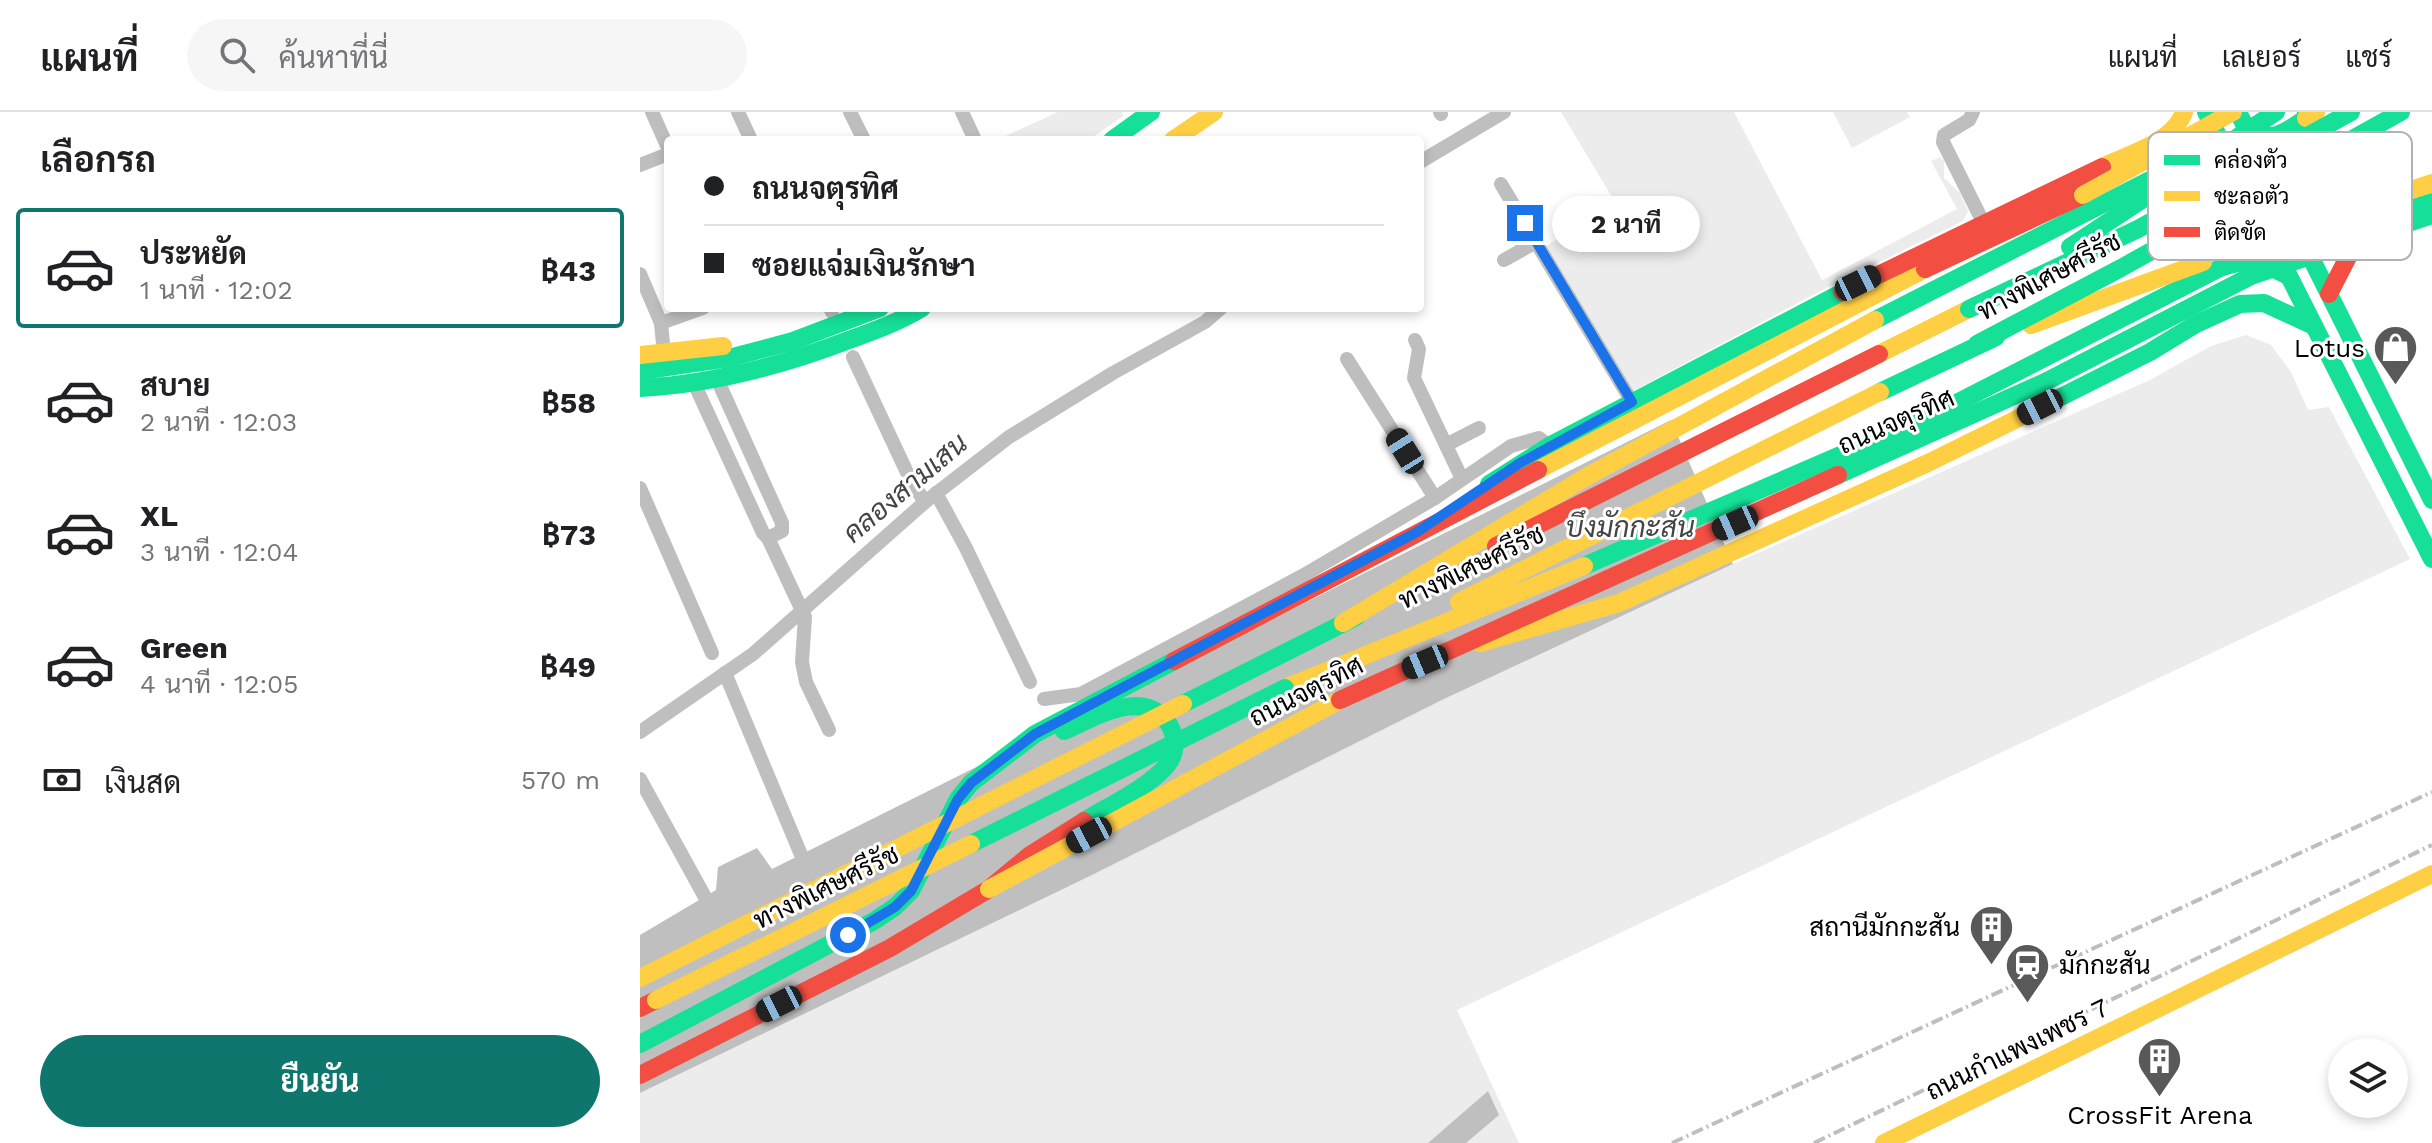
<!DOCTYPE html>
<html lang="th">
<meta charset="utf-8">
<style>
body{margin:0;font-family:"Work Sans",Sarabun,sans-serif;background:#f6f6f6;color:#202124;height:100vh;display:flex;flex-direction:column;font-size:30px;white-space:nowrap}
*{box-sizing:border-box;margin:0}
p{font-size:26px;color:#757577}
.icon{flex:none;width:44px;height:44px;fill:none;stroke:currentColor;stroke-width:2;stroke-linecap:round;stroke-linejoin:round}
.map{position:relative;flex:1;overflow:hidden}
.drawer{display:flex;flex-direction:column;background:#fff;width:640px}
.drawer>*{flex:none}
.guide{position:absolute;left:24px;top:24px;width:760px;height:176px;border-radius:8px;box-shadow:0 4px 12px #0003;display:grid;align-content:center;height:176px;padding:0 40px;background:#fff}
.fabs{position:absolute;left:1688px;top:926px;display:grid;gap:16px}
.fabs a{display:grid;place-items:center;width:80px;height:80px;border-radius:50%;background:#fff;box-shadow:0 4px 12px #0003;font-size:40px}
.end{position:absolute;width:36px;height:36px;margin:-18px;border:10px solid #1a73e8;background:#fff;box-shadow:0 0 0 4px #fff}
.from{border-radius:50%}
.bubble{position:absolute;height:56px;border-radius:28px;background:#fff;box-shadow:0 4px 12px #0003;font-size:26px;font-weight:700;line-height:56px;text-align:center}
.car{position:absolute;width:24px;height:48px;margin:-24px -12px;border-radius:10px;box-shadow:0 0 6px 2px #0007;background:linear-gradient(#222 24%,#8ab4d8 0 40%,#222 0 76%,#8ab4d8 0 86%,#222 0)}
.guide b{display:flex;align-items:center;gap:28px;height:76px;font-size:30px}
.guide b+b{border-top:2px solid #e0e0e0}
.guide i{width:20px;height:20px;background:#202124}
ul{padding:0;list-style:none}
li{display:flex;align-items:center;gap:24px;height:120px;margin:0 16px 12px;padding:0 24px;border:4px solid transparent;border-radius:8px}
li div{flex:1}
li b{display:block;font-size:30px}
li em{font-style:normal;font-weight:700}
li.active{border-color:#0f766e}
li>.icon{width:72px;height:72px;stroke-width:1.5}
h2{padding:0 40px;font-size:36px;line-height:96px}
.pay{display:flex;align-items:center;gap:20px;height:88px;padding:0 40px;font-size:30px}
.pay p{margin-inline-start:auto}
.action{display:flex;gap:16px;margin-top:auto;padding:16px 40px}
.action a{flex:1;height:92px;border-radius:48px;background:#0f766e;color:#fff;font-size:32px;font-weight:700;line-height:92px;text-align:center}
header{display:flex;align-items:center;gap:48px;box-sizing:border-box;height:112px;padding:0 40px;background:#fff;border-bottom:2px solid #e0e0e0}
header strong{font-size:38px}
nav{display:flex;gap:44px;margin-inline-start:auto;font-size:28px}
.search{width:560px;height:72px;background:#f6f6f6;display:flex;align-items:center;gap:20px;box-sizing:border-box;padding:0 28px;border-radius:44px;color:#757577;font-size:30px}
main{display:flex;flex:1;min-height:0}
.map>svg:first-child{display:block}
</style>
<header>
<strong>แผนที่</strong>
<div class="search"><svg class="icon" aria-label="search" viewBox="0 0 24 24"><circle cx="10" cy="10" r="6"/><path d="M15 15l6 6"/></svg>ค้นหาที่นี่</div>
<nav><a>แผนที่</a><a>เลเยอร์</a><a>แชร์</a></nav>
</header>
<main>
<section class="drawer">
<h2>เลือกรถ</h2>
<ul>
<li class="active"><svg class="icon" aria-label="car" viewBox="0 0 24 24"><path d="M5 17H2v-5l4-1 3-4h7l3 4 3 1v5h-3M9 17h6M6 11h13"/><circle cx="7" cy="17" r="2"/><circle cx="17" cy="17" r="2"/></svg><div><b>ประหยัด</b><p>1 นาที · 12:02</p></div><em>฿43</em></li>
<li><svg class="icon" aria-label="car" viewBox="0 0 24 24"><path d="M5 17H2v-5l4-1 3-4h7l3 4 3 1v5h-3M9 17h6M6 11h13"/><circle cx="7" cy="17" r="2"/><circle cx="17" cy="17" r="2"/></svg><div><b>สบาย</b><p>2 นาที · 12:03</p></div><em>฿58</em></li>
<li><svg class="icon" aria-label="car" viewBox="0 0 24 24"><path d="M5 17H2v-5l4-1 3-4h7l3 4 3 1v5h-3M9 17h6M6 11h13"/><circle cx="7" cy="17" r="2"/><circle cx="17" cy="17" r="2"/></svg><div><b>XL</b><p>3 นาที · 12:04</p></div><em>฿73</em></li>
<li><svg class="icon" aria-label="car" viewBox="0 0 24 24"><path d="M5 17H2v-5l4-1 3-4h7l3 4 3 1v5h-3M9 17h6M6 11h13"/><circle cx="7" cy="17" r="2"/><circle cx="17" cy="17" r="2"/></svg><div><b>Green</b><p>4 นาที · 12:05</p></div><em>฿49</em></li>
</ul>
<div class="pay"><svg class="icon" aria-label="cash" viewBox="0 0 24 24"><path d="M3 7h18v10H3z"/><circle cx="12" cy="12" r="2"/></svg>เงินสด<p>570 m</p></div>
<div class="action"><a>ยืนยัน</a></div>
</section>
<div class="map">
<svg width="1792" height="1031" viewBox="0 0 1792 1031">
<rect width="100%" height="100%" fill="#fff"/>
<!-- green -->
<g fill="#ececec">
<path d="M418,0H482L483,4L449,28H357Z"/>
<path d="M921,0H1094L1182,168L1317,97L1291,49L1300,45L1304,49V66L1320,81L1328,99L1323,109L1186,176L993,279L903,137L972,85Z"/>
<path d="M1193,0H1267L1270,5L1212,36Z"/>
<path d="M1606,223L1631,233L1651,260L1668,298L1689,295L1770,447L817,898L879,1031H0V981L448,765L804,587L1093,452L1510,268L1571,234Z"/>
</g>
<!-- water -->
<g fill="#bfbfbf">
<path d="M1031,308L1093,452L804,587L448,765L0,981V823L76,778L78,755L117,736L132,757Z"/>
<path d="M848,979L859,1003L826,1031H788Z"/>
</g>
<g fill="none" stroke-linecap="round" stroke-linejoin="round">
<!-- canal -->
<g stroke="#bfbfbf" stroke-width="14">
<path d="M780,50L864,0"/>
<path d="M213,245L271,369L285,390"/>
<path d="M296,381L326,436L390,570"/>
<path d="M85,561L167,757"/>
<path d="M0,620L113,542L285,390L369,325L473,261L565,210L581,196"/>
<path d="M0,667L71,796"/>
</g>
<!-- street -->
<g stroke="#bebebe" stroke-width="14">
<path d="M12,0L28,36"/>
<path d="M98,0L111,28"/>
<path d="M210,0L224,28"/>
<path d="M322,0L335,28"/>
<path d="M800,0L801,2"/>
<path d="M1333,0L1329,8L1304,23L1303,30L1343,110"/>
<path d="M0,53L28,42"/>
<path d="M861,72L992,290"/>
<path d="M864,148L896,130"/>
<path d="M0,162L21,211L24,242"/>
<path d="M190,196L192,200"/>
<path d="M21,211L63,196"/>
<path d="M775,228L779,237L774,266L822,367"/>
<path d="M707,247L795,386"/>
<path d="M54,271L123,421L128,426L142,419V411L77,267"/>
<path d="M806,333L839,316"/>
<path d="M0,376L72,541"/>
<path d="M128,426L165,505L162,550L166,570L189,618"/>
<path d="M404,587L441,582L664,463L795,386L871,334L899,326L909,334"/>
</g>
<!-- fast -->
<g stroke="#16e098" stroke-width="18">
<path d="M1566,0L1792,447"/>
<path d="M1598,0L1792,388"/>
<path d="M1604,12C1631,33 1641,23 1666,6V0"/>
<path d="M472,28L511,0"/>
<path d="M1670,115L1704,118L1792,90"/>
<path d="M1235,208L1555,45L1568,34L1575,18"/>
<path d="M0,259L89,246L153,229L240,196"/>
<path d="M0,276C73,272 141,254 209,228C234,219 259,210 282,196"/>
<path d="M1240,280L1356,225"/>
<path d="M1393,299L1510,240L1556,212L1600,192L1624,191L1674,214"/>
<path d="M849,372L909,334L1203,180"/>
<path d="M944,454L1293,303L1580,156C1607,146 1623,150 1648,164"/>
<path d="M543,592L716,505"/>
<path d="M424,619C455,606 505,573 530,614C536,625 536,639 530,649C514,673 468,694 444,709"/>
<path d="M0,932L234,809L255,795L271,779L318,687L331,671L395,622L534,549"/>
</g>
<!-- slow -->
<g stroke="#ffcf43" stroke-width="18">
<path d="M1666,6L1676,0"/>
<path d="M533,28L574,0"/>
<path d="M1462,55C1489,42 1533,31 1544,0"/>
<path d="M1391,213L1563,150"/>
<path d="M1239,242L1329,197"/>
<path d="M0,243L83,234"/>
<path d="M898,358L1285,157"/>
<path d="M819,490L1240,280"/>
<path d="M703,511L946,365L1235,208"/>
<path d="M840,531L979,491L1290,350L1393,299"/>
<path d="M645,576L944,454"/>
<path d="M1244,1031L1792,762"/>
</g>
<!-- jam -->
<g stroke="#f24e42" stroke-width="18">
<path d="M1285,157L1443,83"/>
<path d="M1203,180L1462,55"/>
<path d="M1689,182L1708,145L1730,121"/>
<path d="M856,434L1239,242"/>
<path d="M534,549L898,358"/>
<path d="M0,896L16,888"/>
<path d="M0,963L250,836L349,777L390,743L444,709"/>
</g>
<!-- rail -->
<g stroke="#bebebe" stroke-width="4" stroke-dasharray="12 4 2 4" stroke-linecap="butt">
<path d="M1032,1031L1792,680"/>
<path d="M1174,1031L1792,733"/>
</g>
<!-- fast-bridge -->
<g stroke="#16e098" stroke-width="18">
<path d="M1430,135L1636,0"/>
<path d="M1329,197L1498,117L1711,0"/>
<path d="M1337,232L1481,156L1761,0"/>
<path d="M1198,363L1405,270L1611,164L1792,103"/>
<path d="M331,732L645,576"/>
</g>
<!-- slow-bridge -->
<g stroke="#ffcf43" stroke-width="18">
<path d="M1443,83L1593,0"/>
<path d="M1596,137L1792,71"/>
<path d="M349,777L700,588"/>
<path d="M0,866L543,592"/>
<path d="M16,888L331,732"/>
</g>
<!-- jam-bridge -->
<path stroke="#f24e42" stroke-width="18" d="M700,588L1198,363"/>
</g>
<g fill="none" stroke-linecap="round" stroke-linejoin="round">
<!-- route -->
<path stroke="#1a73e8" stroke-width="10" d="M208,823L255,795L271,779L318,687L331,671L395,622L777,420L880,351L992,290L885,111"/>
</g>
<!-- icons -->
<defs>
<symbol id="shop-pin" viewBox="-11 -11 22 30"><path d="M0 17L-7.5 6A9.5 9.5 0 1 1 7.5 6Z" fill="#595959" stroke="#fff"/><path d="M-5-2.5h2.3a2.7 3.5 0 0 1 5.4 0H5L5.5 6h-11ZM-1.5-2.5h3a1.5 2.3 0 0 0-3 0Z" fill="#fff"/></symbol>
<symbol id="building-pin" viewBox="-11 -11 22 30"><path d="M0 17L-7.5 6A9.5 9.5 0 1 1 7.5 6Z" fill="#595959" stroke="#fff"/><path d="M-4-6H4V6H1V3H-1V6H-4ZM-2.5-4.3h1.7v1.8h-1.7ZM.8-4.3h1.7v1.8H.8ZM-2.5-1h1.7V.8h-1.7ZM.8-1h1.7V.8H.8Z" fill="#fff"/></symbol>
<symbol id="station-pin" viewBox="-11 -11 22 30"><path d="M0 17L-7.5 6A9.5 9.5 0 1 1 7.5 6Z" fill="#595959" stroke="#fff"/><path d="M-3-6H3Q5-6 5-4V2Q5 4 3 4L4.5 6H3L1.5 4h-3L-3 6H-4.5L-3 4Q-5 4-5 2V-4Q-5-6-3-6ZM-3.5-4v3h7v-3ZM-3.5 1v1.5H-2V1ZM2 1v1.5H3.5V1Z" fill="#fff"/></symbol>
</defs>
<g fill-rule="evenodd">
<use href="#shop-pin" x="1730" y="210" width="51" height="69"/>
<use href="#building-pin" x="1326" y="790" width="51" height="69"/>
<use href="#station-pin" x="1362" y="828" width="51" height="69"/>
<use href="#building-pin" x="1494" y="922" width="51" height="69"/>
</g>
<g text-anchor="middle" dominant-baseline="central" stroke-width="6" stroke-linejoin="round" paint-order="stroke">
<!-- street labels -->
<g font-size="26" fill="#000" stroke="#fff">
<text transform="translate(1409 164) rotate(-28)">ทางพิเศษศรีรัช</text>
<text transform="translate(1256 309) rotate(-24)">ถนนจตุรทิศ</text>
<text transform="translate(831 455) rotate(-26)">ทางพิเศษศรีรัช</text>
<text transform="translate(666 579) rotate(-27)">ถนนจตุรทิศ</text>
<text transform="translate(186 775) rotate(-26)">ทางพิเศษศรีรัช</text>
<text transform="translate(1377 937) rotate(-26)">ถนนกำแพงเพชร 7</text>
</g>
<!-- poi labels -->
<g font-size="26" fill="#000" stroke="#fff" text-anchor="end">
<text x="1725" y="236">Lotus</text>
<text x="1320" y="815">สถานีมักกะสัน</text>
<text x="1419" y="853" text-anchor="start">มักกะสัน</text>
<text x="1520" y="1003" text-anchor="middle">CrossFit Arena</text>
</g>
<!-- water labels -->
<g font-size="28" font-style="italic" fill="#444" stroke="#fff">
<text transform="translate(265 376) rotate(-40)">คลองสามเสน</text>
<text x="990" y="415">บึงมักกะสัน</text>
</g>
</g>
<!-- legend -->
<rect x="1508" y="20" width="264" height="128" rx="12" fill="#fff" stroke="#b2b2b2" stroke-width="2"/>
<rect x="1524" y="43" width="36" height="10" fill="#16e098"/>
<rect x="1524" y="79" width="36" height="10" fill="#ffcf43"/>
<rect x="1524" y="115" width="36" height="10" fill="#f24e42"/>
<g font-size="22" fill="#000">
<text x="1574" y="56">คล่องตัว</text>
<text x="1574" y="92">ชะลอตัว</text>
<text x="1574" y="128">ติดขัด</text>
</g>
</svg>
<div class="fabs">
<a><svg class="icon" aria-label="layers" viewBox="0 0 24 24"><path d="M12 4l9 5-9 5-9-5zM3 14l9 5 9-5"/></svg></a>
</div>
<i class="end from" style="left:208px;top:823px"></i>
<i class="end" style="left:885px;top:111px"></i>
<div class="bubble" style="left:912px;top:84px;width:148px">2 นาที</div>
<i class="car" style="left:1218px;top:171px;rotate:64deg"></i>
<i class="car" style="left:1400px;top:295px;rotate:243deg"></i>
<i class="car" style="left:765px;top:339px;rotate:328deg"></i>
<i class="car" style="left:1095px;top:411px;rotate:246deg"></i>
<i class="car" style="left:785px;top:550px;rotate:247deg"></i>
<i class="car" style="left:449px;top:723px;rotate:242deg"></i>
<i class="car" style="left:139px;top:892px;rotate:243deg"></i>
<div class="guide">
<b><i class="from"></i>ถนนจตุรทิศ</b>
<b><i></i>ซอยแจ่มเงินรักษา</b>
</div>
</div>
</main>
